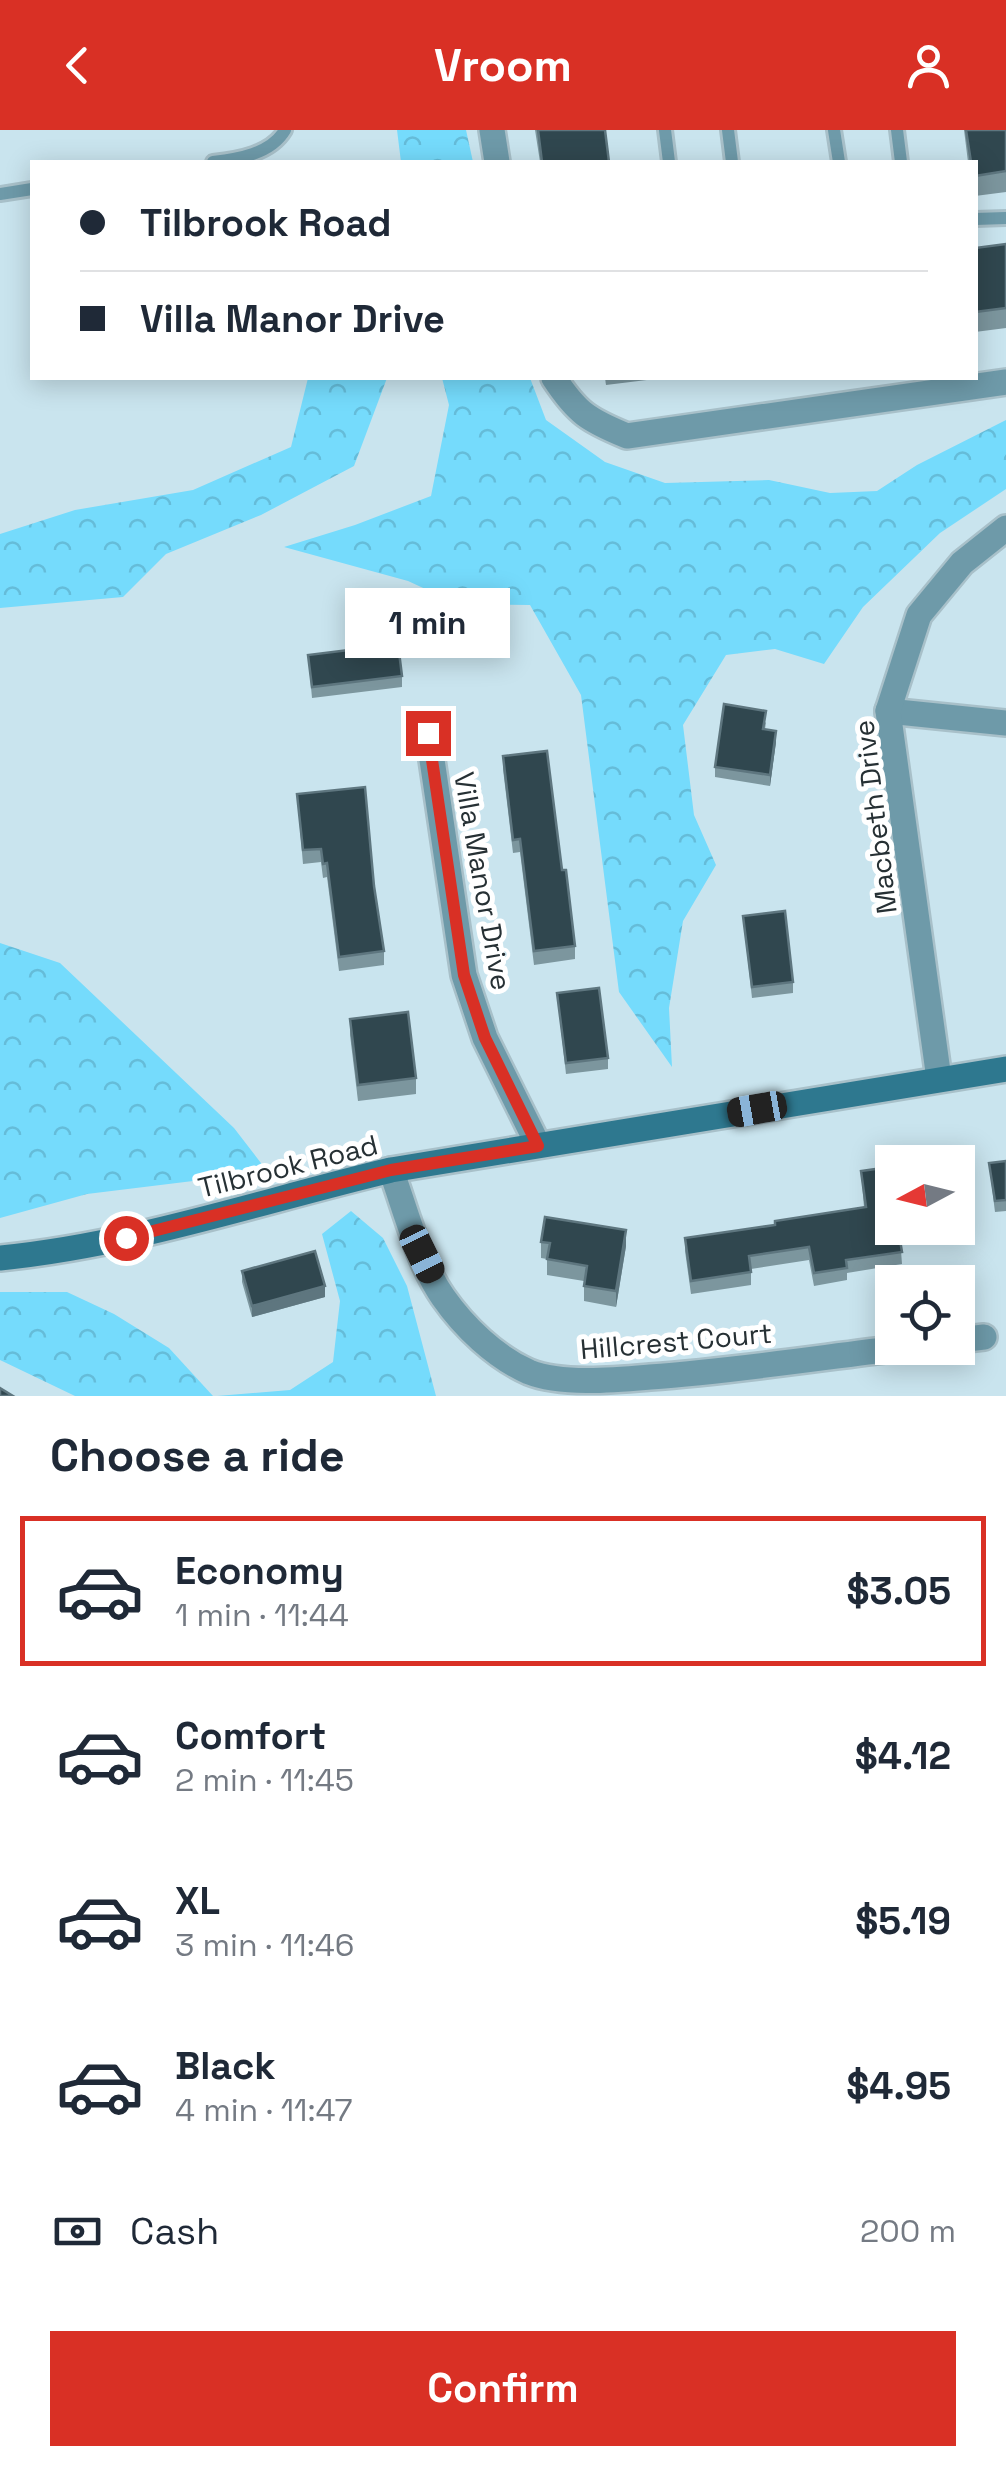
<!DOCTYPE html>
<meta charset="utf-8">
<style>
body{margin:0;font-family:"Space Grotesk",sans-serif;background:#f6f6f7;color:#1f2937;height:100vh;display:flex;flex-direction:column;font-size:38px;white-space:nowrap}
*{box-sizing:border-box;margin:0}
p{font-size:32px;color:#747a83}
.icon{flex:none;width:55px;height:55px;fill:none;stroke:currentColor;stroke-width:2;stroke-linecap:round;stroke-linejoin:round}
.map{position:relative;height:1266px;overflow:hidden}
.sheet{display:flex;flex-direction:column;background:#fff;flex:1}
.sheet>*{flex:none}
.top-card{position:absolute;left:30px;top:30px;width:948px;height:220px;border-radius:0px;box-shadow:0 5px 25px #0003;display:grid;align-content:center;height:220px;padding:0 50px;background:#fff}
.needle{width:65px;rotate:263deg}
.fabs{position:absolute;left:875px;top:1015px;display:grid;gap:20px}
.fabs a{display:grid;place-items:center;width:100px;height:100px;border-radius:0px;background:#fff;box-shadow:0 5px 25px #0003;font-size:50px}
.end{position:absolute;width:45px;height:45px;margin:-22px;border:12px solid #d93025;background:#fff;box-shadow:0 0 0 5px #fff}
.from{border-radius:50%}
.bubble{position:absolute;height:70px;border-radius:0px;background:#fff;box-shadow:0 5px 25px #0003;font-size:32px;font-weight:700;line-height:70px;text-align:center}
.car{position:absolute;width:30px;height:60px;margin:-30px -15px;border-radius:12px;box-shadow:0 0 8px 2px #0007;background:linear-gradient(#222 24%,#8ab4d8 0 40%,#222 0 76%,#8ab4d8 0 86%,#222 0)}
.top-card b{display:flex;align-items:center;gap:35px;height:95px;font-size:38px}
.top-card b+b{border-top:2px solid #e0e1e3}
.top-card i{width:25px;height:25px;background:#1f2937}
ul{padding:0;list-style:none}
li{display:flex;align-items:center;gap:30px;height:150px;margin:0 20px 15px;padding:0 30px;border:5px solid transparent;border-radius:0px}
li div{flex:1}
li b{display:block;font-size:38px}
li em{font-style:normal;font-weight:700}
li.selected{border-color:#d93025}
li>.icon{width:90px;height:90px;stroke-width:1.5}
h2{padding:0 50px;font-size:45px;line-height:120px}
.pay{display:flex;align-items:center;gap:25px;height:110px;padding:0 50px;font-size:38px}
.pay p{margin-inline-start:auto}
.primary-button{display:flex;gap:20px;margin-top:auto;padding:20px 50px}
.primary-button a{flex:1;height:115px;border-radius:0px;background:#d93025;color:#fff;font-size:40px;font-weight:700;line-height:115px;text-align:center}
header{display:flex;justify-content:space-between;align-items:center;height:130px;padding:0 50px;background:#d93025;color:#fff;font-size:45px;font-weight:700}
.map>svg:first-child{display:block}
</style>
<header><svg class="icon" aria-label="back" viewBox="0 0 24 24"><path d="M15 5l-7 7 7 7"/></svg>Vroom<svg class="icon" aria-label="person" viewBox="0 0 24 24"><circle cx="12" cy="8" r="4"/><path d="M4 21q1-7 8-7t8 7"/></svg></header>
<div class="map">
<svg width="1006" height="1266" viewBox="0 0 1006 1266">
<defs>
<pattern id="forest-crowns" width="20" height="18" patternUnits="userSpaceOnUse" patternTransform="scale(2.5)"><rect width="20" height="18" fill="#75dbfc"/><path d="M2 6a3 3 0 1 1 6 0M12 15a3 3 0 1 1 6 0" fill="none" stroke="#65bcd9"/></pattern>
</defs>
<rect width="100%" height="100%" fill="#c9e4ee"/>
<!-- forest -->
<g fill="url(#forest-crowns)">
<path d="M397,0H466L473,32H401Z"/>
<path d="M308,248H387L354,336L261,385L166,424L123,467L0,478V404L75,380L193,360L291,317Z"/>
<path d="M442,248H530L546,290L605,332L665,353L769,350L830,363L877,361L917,335L1006,290V359L940,403L863,477L824,534L775,519L726,525L683,595L694,685L716,735L683,791L669,878L672,937L619,862L581,565L530,475L458,474L408,451L284,417L355,395L431,366L449,275Z"/>
<path d="M0,813L60,833L234,998L264,1037L193,1051L87,1064L0,1088Z"/>
<path d="M351,1081L383,1108L407,1156L436,1266H217L290,1260L333,1232L340,1171L322,1104Z"/>
<path d="M0,1162H67L114,1184L169,1218L213,1266H75L0,1230Z"/>
</g>
<g fill="none" stroke-linecap="round" stroke-linejoin="round">
<defs>
<g id="lane">
<path d="M665,0L669,32"/>
<path d="M728,0L732,32"/>
<path d="M834,0L839,32"/>
<path d="M897,0L901,32"/>
<path d="M213,32C238,29 271,24 285,0"/>
<path d="M0,64L32,59"/>
<path d="M975,89L1006,88"/>
</g>
<g id="street">
<path d="M492,0L497,32"/>
<path d="M554,248C577,283 588,290 627,306L1006,252"/>
<path d="M888,581L1006,593"/>
<path d="M428,603L464,845L485,908L538,1015"/>
<path d="M939,949L888,581L919,485L962,433L1006,398"/>
<path d="M391,1040C406,1081 418,1131 443,1167C464,1197 495,1227 529,1242C561,1255 615,1250 650,1247C734,1241 817,1228 900,1218"/>
<path d="M958,1210L984,1207"/>
</g>
<path id="secondary" d="M0,1128C133,1115 261,1071 391,1040L1006,939"/>
</defs>
<!-- lane casing -->
<use href="#lane" stroke="#a8c0c9" stroke-width="18"/>
<!-- street casing -->
<use href="#street" stroke="#a8c0c9" stroke-width="30"/>
<!-- secondary casing -->
<use href="#secondary" stroke="#a8c0c9" stroke-width="30"/>
<!-- lane -->
<use href="#lane" stroke="#6e9aa9" stroke-width="12"/>
<!-- street -->
<use href="#street" stroke="#6e9aa9" stroke-width="25"/>
<!-- secondary -->
<use href="#secondary" stroke="#2e788f" stroke-width="25"/>
</g>
<!-- wall -->
<g fill="#7c969e">
<path d="M535,0H605L609,32H540Z"/>
<path d="M964,0H1006V62L975,66V32H968Z"/>
<path d="M1006,114V198L975,202V118Z"/>
<path d="M605,248H663L606,255Z"/>
<path d="M308,525L402,546V557L312,568Z"/>
<path d="M766,592L765,599L776,612L770,656L715,647V637Z"/>
<path d="M503,626L562,740L575,816V829L534,835L520,722L513,723L503,639Z"/>
<path d="M297,664L374,756L384,821V835L339,841L327,747L323,748L321,732L303,734Z"/>
<path d="M743,786L793,852V863L752,868Z"/>
<path d="M557,863L608,928V939L566,944Z"/>
<path d="M350,889L416,948V964L358,971L350,905Z"/>
<path d="M1006,1031V1081L995,1082L989,1033Z"/>
<path d="M861,1041L892,1098H924V1104L900,1107L902,1134L847,1143V1150L814,1156L809,1130L751,1139V1155L691,1164L685,1121V1108L775,1095L864,1077Z"/>
<path d="M541,1112L626,1116L616,1177L584,1171V1151L547,1145V1129L541,1128Z"/>
<path d="M242,1141L325,1167L252,1187L242,1152Z"/>
</g>
<!-- shaded-wall -->
<g fill="#5e767f">
<path d="M776,601V612L770,656V645Z"/>
<path d="M626,1100V1116L616,1177V1161Z"/>
<path d="M325,1156V1167L252,1187V1176Z"/>
</g>
<!-- building -->
<g fill="#30474f" stroke="#5e767f" stroke-width="2.5">
<path d="M538,0H605L609,32H542Z"/>
<path d="M966,0H1006V41L975,46V32H971Z"/>
<path d="M1006,114V178L975,182V118Z"/>
<path d="M398,514L402,546L312,557L308,525Z"/>
<path d="M724,574L766,581L763,599L776,601L770,645L715,637Z"/>
<path d="M547,621L562,740H566L575,816L534,821L520,709L513,710L503,626Z"/>
<path d="M365,657L374,756L384,821L339,827L327,733L323,734L321,719L303,720L297,664Z"/>
<path d="M785,781L793,852L752,857L743,786Z"/>
<path d="M599,858L608,928L566,933L557,863Z"/>
<path d="M408,882L416,948L358,955L350,889Z"/>
<path d="M1006,1031V1070L995,1071L989,1033Z"/>
<path d="M883,1038L885,1049L892,1048V1098H898L902,1122L846,1130L847,1138L814,1143L809,1117L749,1126L751,1142L691,1151L685,1108L775,1095V1091L866,1077L861,1041Z"/>
<path d="M545,1087L626,1100L616,1161L584,1156L587,1136L547,1129L550,1113L541,1112Z"/>
<path d="M315,1121L325,1156L252,1176L242,1141Z"/>
<path d="M0,1258L13,1266H0Z"/>
</g>
<g fill="none" stroke-linecap="round" stroke-linejoin="round">
<!-- route -->
<path stroke="#d93025" stroke-width="12" d="M126,1108L391,1040L538,1016L485,908L464,845L428,603"/>
</g>
<g text-anchor="middle" dominant-baseline="central" stroke-width="10" stroke-linejoin="round" paint-order="stroke">
<!-- street labels -->
<g font-size="28" fill="#263034" stroke="#fff">
<text transform="translate(875 687) rotate(-97)">Macbeth Drive</text>
<text transform="translate(483 751) rotate(80)">Villa Manor Drive</text>
<text transform="translate(288 1036) rotate(-14)">Tilbrook Road</text>
<text transform="translate(676 1211) rotate(-5)">Hillcrest Court</text>
</g>
</g>
</svg>
<div class="fabs">
<a><svg class="needle" viewBox="-14 -14 28 28"><path d="M0-13l5 13h-10z" fill="#e53935"/><path d="M0 13l5-13h-10z" fill="#747a83"/></svg></a>
<a><svg class="icon" aria-label="locate" viewBox="0 0 24 24"><circle cx="12" cy="12" r="6"/><path d="M12 2v4M12 18v4M2 12h4M18 12h4"/></svg></a>
</div>
<i class="end from" style="left:126px;top:1108px"></i>
<i class="end" style="left:428px;top:603px"></i>
<div class="bubble" style="left:345px;top:458px;width:165px">1 min</div>
<i class="car" style="left:757px;top:979px;rotate:260deg"></i>
<i class="car" style="left:422px;top:1124px;rotate:154deg"></i>
<div class="top-card">
<b><i class="from"></i>Tilbrook Road</b>
<b><i></i>Villa Manor Drive</b>
</div>
</div>
<section class="sheet">
<h2>Choose a ride</h2>
<ul>
<li class="selected"><svg class="icon" aria-label="car" viewBox="0 0 24 24"><path d="M5 17H2v-5l4-1 3-4h7l3 4 3 1v5h-3M9 17h6M6 11h13"/><circle cx="7" cy="17" r="2"/><circle cx="17" cy="17" r="2"/></svg><div><b>Economy</b><p>1 min · 11:44</p></div><em>$3.05</em></li>
<li><svg class="icon" aria-label="car" viewBox="0 0 24 24"><path d="M5 17H2v-5l4-1 3-4h7l3 4 3 1v5h-3M9 17h6M6 11h13"/><circle cx="7" cy="17" r="2"/><circle cx="17" cy="17" r="2"/></svg><div><b>Comfort</b><p>2 min · 11:45</p></div><em>$4.12</em></li>
<li><svg class="icon" aria-label="car" viewBox="0 0 24 24"><path d="M5 17H2v-5l4-1 3-4h7l3 4 3 1v5h-3M9 17h6M6 11h13"/><circle cx="7" cy="17" r="2"/><circle cx="17" cy="17" r="2"/></svg><div><b>XL</b><p>3 min · 11:46</p></div><em>$5.19</em></li>
<li><svg class="icon" aria-label="car" viewBox="0 0 24 24"><path d="M5 17H2v-5l4-1 3-4h7l3 4 3 1v5h-3M9 17h6M6 11h13"/><circle cx="7" cy="17" r="2"/><circle cx="17" cy="17" r="2"/></svg><div><b>Black</b><p>4 min · 11:47</p></div><em>$4.95</em></li>
</ul>
<div class="pay"><svg class="icon" aria-label="cash" viewBox="0 0 24 24"><path d="M3 7h18v10H3z"/><circle cx="12" cy="12" r="2"/></svg>Cash<p>200 m</p></div>
<div class="primary-button"><a>Confirm</a></div>
</section>
